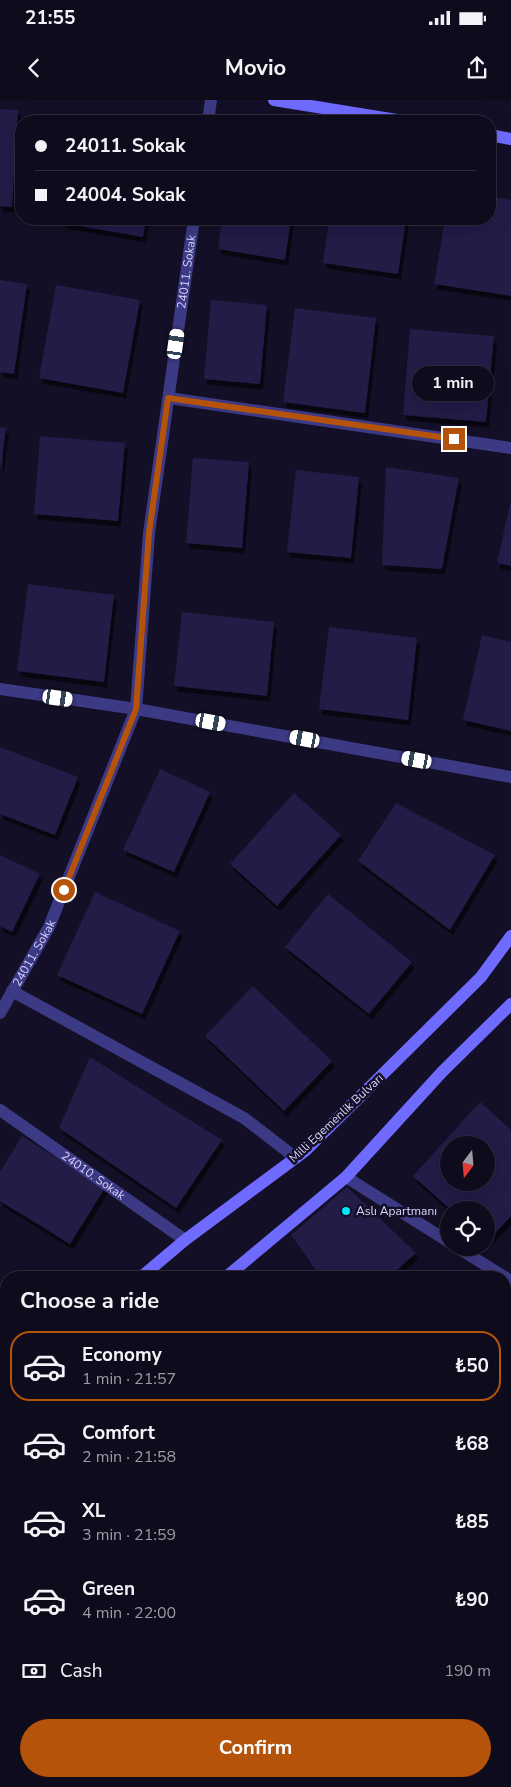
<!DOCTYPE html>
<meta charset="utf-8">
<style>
body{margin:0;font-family:"Nunito Sans",sans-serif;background:#171425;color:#f1f3f6;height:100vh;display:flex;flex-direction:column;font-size:19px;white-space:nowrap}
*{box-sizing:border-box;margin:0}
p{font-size:16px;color:#9b9ba3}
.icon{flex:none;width:28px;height:28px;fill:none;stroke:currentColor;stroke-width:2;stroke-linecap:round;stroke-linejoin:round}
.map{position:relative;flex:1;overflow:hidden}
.drawer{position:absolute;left:0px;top:1171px;width:511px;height:516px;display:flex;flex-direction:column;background:#0e0b1c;border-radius:20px 20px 0 0;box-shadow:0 5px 20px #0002,0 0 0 1px #2e2b3b}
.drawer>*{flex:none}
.top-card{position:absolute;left:15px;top:15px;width:481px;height:110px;border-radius:20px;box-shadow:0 5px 20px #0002,0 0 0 1px #2e2b3b;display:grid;align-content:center;height:110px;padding:0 20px;background:#0e0b1c}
.needle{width:32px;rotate:196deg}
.controls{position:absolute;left:440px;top:1036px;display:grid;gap:10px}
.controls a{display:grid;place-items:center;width:55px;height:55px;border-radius:50%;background:#0e0b1c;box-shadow:0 5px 20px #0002,0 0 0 1px #2e2b3b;font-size:25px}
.end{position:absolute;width:22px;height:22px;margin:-11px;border:6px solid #b45309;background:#fff;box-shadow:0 0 0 2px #fff}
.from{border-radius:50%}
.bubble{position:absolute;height:35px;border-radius:18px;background:#0e0b1c;box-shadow:0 5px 20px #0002,0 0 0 1px #2e2b3b;font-size:16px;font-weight:700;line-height:35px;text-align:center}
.car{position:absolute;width:15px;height:30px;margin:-15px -8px;border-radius:6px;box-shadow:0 0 4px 1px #0007;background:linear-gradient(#fff 24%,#345 0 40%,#fff 0 76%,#345 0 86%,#fff 0)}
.top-card b{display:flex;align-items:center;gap:18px;height:48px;font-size:19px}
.top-card b+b{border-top:1px solid #2e2b3b}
.top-card i{width:12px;height:12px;background:#f1f3f6}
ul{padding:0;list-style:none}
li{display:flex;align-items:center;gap:15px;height:70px;margin:0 10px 8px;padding:0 10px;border:2px solid transparent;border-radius:20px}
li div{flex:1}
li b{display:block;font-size:19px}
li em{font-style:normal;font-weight:700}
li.on{border-color:#b45309}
li>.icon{width:45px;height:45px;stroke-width:1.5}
h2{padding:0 20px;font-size:22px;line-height:60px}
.pay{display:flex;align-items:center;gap:12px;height:55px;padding:0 20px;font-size:19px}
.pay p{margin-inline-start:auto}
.cta{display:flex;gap:10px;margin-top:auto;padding:10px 20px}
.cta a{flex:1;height:58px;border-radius:30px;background:#b45309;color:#fff;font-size:20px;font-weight:700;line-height:58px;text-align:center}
.status{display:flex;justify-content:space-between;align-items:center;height:35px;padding:0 25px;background:#0e0b1c;direction:ltr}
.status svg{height:14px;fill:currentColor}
header{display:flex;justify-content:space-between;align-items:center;height:65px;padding:0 20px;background:#0e0b1c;font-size:22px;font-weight:700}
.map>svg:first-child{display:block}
</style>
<div class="status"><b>21:55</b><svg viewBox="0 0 49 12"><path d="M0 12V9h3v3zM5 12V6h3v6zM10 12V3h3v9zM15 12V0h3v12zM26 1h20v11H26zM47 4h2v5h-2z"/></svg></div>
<header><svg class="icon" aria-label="back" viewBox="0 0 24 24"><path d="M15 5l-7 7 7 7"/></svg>Movio<svg class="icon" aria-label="share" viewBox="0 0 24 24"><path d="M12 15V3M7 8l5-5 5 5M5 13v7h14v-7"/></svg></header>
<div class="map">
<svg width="511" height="1687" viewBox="0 0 511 1687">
<defs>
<filter id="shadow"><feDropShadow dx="3" dy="5.5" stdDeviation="0" flood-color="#0009"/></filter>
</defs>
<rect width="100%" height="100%" fill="#130f26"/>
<!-- building -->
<g fill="#241b47" fill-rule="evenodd" filter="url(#shadow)">
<path d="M0,9L18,10L12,107L0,106Z"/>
<path d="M490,96L511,100V196L434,184L445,119H490Z"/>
<path d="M64,119H146L143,137L63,123Z"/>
<path d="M222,119H291L285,160L218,149Z"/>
<path d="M329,119H406L398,174L323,163Z"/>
<path d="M0,180L27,184L14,274L0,272Z"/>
<path d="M56,185L140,200L123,293L39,278Z"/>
<path d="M211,200L267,205L260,284L204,279Z"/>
<path d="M295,208L376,218L365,313L283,302Z"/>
<path d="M410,229L494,236L486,322L403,315Z"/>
<path d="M0,327L6,328L1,366H0Z"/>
<path d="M40,336L125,343L118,421L34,414Z"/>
<path d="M193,358L249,362L242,448L186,443Z"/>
<path d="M386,367L459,378L442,469L382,465Z"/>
<path d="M296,370L359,377L351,458L287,452Z"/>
<path d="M510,404H511V466L497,463Z"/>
<path d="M28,484L114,495L104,582L17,571Z"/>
<path d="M182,512L274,522L267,596L174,586Z"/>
<path d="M329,527L417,538L408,620L319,609Z"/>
<path d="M482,535L511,542V631L463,620Z"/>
<path d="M0,647L78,677L55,735L0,714Z"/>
<path d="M160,669L210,692L174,772L123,750Z"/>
<path d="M294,693L341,735L277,806L230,764Z"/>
<path d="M396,703L495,755L450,830L358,761Z"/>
<path d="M0,755L40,774L12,832L0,826Z"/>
<path d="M95,792L180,831L142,914L57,875Z"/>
<path d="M328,794L412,862L369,914L285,847Z"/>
<path d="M253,886L332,961L284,1011L205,936Z"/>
<path d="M90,957L222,1040L176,1108L59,1028Z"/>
<path d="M480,1002L511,1030V1116L486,1143V1110H451L413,1076ZM449,1045H486V1082H449Z"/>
<path d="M22,1036L105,1088L70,1144L0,1101V1072Z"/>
<path d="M347,1087L416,1153L388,1178H321L291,1135Z"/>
<path d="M505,1219L511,1222L510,1304L505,1299Z"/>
<path d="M6,1396V1476L0,1469V1401Z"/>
<path d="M0,1603L6,1606V1681H54L51,1687H8L0,1683Z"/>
<path d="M286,1681H349L346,1687H295Z"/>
<path d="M442,1681H450L461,1687H440Z"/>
</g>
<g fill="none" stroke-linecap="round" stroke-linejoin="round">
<!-- street -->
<g stroke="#3d3a85" stroke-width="12">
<path d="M208,21L211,0"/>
<path d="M169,298L511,348"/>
<path d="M0,589L136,609L511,677"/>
<path d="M12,891L244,1018L296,1058"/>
<path id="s1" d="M0,913L49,827L136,609L149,433L194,119"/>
<path id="s2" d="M0,1010L185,1140"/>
<path d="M346,1077L449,1142"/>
<path d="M458,1148L511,1181"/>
<path d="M505,1372L511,1367"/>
<path d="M505,1654L511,1658"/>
<path d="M111,1687L118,1681"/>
</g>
<!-- secondary -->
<g stroke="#6f6bff" stroke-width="12">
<path d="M274,0L403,21"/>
<path d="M490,35L511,39"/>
<path d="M140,1178L185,1140L305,1051L481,877L511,836"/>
<path d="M225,1178L346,1077L442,972L511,904"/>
<path d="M0,1293L6,1288"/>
<path d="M0,1356L6,1351"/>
</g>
</g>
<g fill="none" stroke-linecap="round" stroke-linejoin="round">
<!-- route -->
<path stroke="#b45309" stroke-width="6" d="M64,790L136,609L149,433L168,298L454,339"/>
</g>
<!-- markers -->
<circle fill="#00e5ff" stroke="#130f26" stroke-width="2" cx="346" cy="1111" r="5"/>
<g text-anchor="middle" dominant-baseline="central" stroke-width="5" stroke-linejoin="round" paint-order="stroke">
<!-- street labels -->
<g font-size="12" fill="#d9d4ff" stroke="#130f26">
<text stroke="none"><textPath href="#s1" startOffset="774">24011. Sokak</textPath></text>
<text stroke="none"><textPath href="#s1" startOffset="69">24011. Sokak</textPath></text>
<text transform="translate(336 1018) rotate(-43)">Milli Egemenlik Bulvarı</text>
<text stroke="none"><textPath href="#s2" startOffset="114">24010. Sokak</textPath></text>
</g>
<!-- poi labels -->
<g font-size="12" fill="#d9d4ff" stroke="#130f26" text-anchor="start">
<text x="356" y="1111">Aslı Apartmanı</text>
</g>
</g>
</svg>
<div class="controls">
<a><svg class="needle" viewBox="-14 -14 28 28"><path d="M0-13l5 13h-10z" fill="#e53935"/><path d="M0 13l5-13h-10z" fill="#9b9ba3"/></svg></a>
<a><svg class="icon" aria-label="locate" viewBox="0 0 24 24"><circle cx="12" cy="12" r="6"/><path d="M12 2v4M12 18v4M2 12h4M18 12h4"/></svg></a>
</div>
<i class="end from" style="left:64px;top:790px"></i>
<i class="end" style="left:454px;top:339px"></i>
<div class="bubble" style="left:412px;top:266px;width:82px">1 min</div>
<i class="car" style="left:176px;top:244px;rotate:8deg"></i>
<i class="car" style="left:58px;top:598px;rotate:98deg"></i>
<i class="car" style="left:211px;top:622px;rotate:100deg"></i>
<i class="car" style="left:305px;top:639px;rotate:280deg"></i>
<i class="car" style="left:417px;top:660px;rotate:280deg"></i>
<div class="top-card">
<b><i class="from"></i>24011. Sokak</b>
<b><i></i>24004. Sokak</b>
</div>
<section class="drawer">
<h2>Choose a ride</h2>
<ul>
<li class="on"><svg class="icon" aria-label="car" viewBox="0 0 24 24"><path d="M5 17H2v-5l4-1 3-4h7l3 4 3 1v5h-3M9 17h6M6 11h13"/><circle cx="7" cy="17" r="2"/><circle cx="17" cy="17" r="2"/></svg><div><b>Economy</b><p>1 min · 21:57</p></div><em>₺50</em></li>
<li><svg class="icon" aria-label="car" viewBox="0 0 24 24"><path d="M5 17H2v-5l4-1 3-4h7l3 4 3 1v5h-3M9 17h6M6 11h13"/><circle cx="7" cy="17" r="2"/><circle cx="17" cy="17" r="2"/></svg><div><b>Comfort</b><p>2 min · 21:58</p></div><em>₺68</em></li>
<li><svg class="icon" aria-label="car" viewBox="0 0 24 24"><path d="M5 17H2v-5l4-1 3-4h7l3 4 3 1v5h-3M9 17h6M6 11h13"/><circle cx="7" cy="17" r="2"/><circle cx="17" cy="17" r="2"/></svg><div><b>XL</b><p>3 min · 21:59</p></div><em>₺85</em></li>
<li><svg class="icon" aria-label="car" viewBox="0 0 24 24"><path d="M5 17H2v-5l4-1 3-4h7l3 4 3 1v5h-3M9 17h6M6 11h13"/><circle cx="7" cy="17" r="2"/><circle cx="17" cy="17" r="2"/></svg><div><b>Green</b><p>4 min · 22:00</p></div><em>₺90</em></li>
</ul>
<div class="pay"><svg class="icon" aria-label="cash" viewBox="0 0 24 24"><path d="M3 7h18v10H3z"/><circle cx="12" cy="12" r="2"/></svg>Cash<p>190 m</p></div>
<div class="cta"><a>Confirm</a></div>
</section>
</div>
